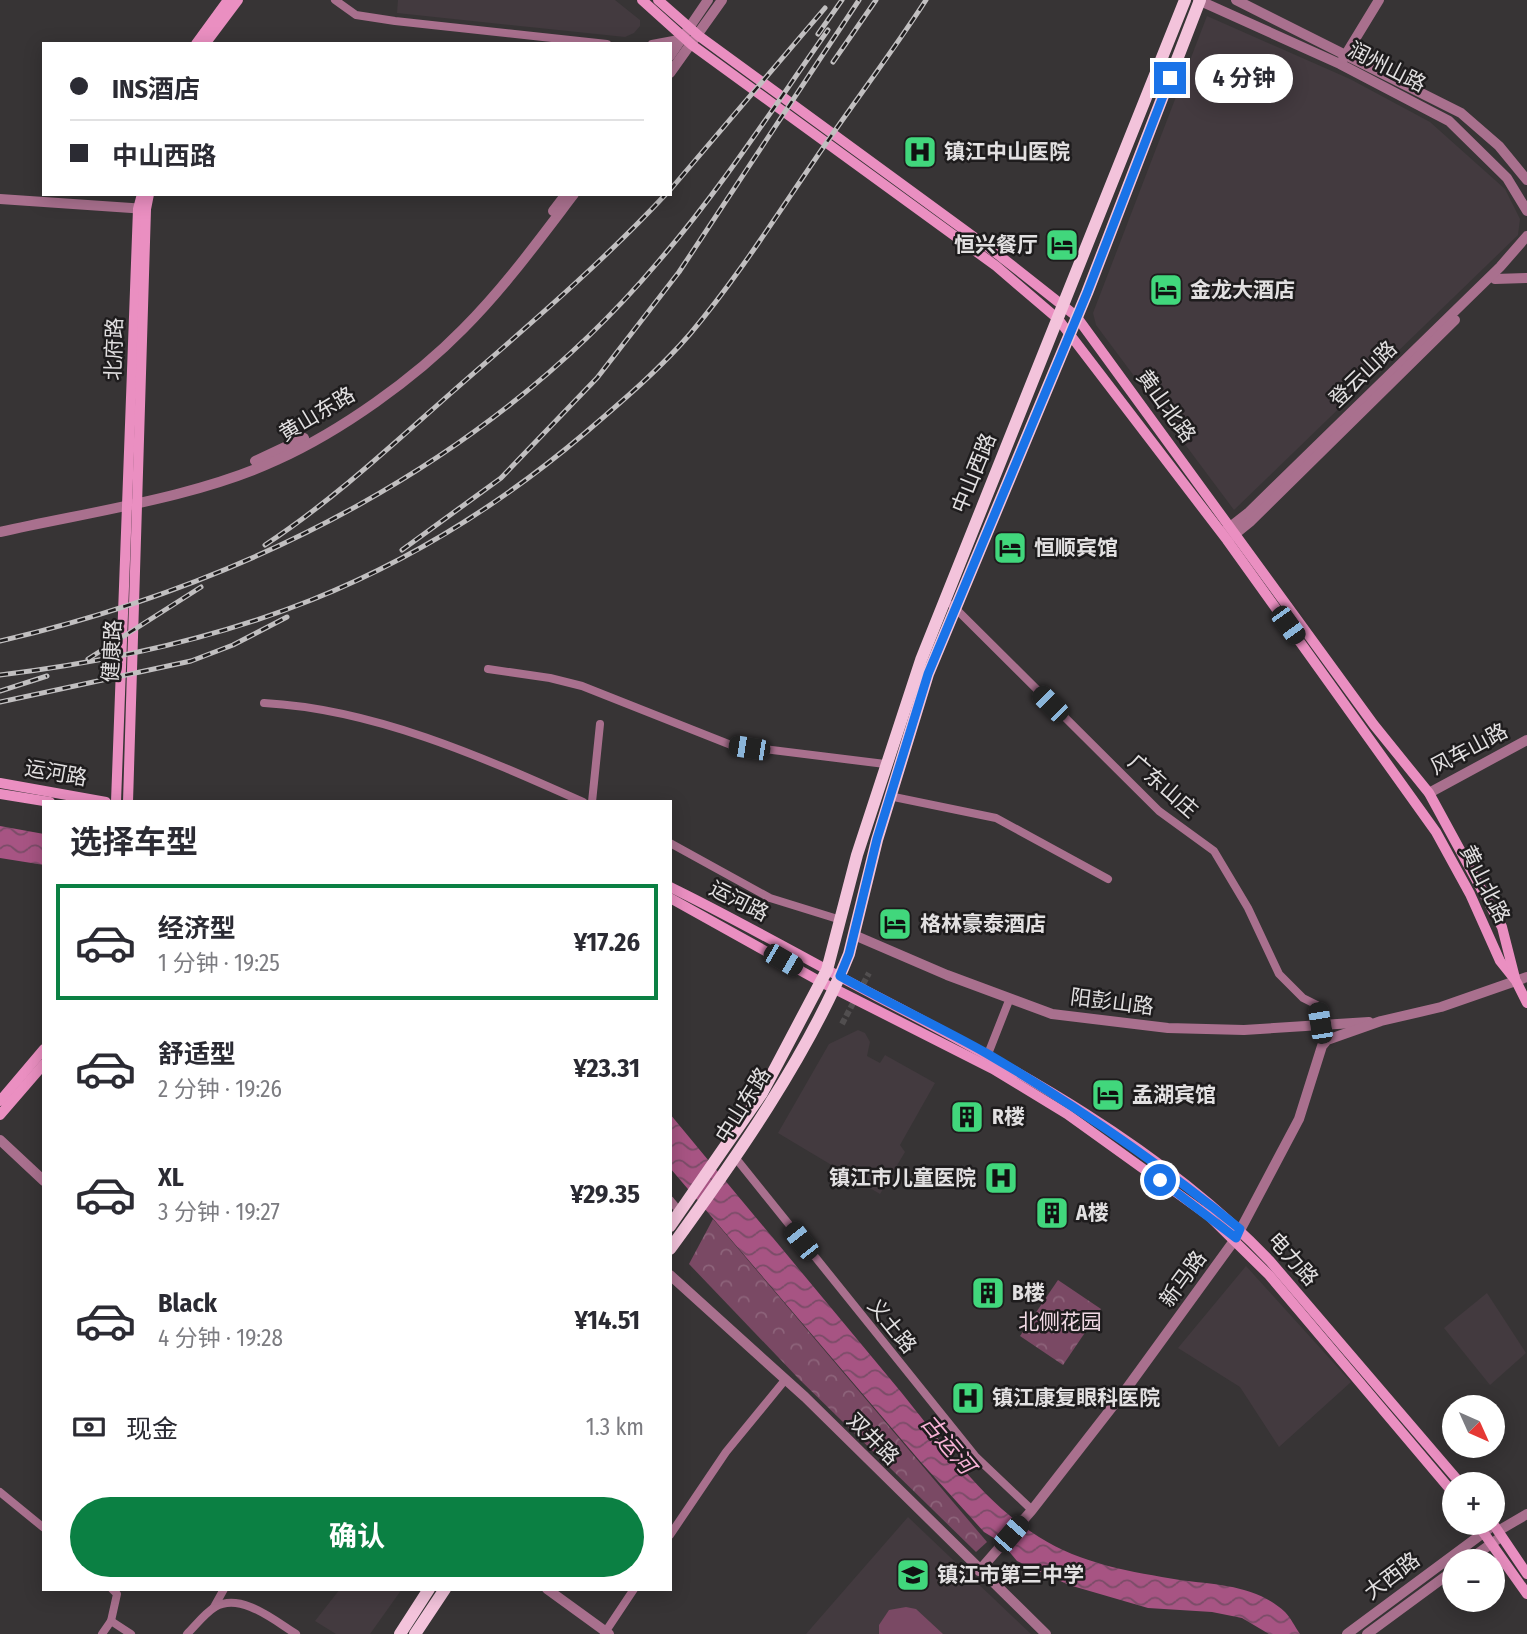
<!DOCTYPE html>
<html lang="zh">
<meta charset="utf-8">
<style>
body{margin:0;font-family:"Fira Sans Condensed","Noto Sans SC",sans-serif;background:#f7f7f7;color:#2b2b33;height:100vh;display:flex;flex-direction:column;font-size:26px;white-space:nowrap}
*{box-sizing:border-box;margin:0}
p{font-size:23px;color:#7c7c81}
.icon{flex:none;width:38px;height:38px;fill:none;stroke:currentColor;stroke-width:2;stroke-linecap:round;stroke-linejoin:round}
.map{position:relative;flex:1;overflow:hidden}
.side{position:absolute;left:42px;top:800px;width:630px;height:791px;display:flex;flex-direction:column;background:#fff;border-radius:0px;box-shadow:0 4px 18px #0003}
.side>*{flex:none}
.guide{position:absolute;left:42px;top:42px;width:630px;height:154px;border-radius:0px;box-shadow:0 4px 18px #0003;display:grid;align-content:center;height:154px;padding:0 28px;background:#fff}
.needle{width:46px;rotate:135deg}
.controls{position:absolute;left:1442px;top:1395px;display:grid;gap:14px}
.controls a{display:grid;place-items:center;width:63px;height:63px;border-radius:50%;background:#fff;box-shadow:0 4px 18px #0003;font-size:35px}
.end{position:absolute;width:32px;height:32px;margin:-16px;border:9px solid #1a73e8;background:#fff;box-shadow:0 0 0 4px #fff}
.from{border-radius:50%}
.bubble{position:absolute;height:49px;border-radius:24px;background:#fff;box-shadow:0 4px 18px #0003;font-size:23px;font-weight:700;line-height:49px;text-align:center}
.car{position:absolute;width:21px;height:42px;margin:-21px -10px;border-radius:9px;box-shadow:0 0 5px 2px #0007;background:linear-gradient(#222 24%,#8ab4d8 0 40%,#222 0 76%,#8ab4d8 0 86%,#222 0)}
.guide b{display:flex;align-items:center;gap:24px;height:66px;font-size:26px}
.guide b+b{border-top:2px solid #e1e1e2}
.guide i{width:18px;height:18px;background:#2b2b33}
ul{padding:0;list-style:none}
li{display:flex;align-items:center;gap:21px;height:116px;margin:0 14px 10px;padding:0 14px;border:4px solid transparent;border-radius:0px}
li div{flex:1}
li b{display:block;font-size:26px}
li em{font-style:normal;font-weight:700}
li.current{border-color:#0b8043}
li>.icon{width:63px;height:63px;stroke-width:1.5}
h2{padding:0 28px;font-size:32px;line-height:84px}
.pay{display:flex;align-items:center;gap:18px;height:77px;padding:0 28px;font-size:26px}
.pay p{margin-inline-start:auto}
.button{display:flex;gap:14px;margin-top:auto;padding:14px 28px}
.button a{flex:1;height:80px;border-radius:42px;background:#0b8043;color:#fff;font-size:28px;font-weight:700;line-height:80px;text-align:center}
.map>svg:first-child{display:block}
</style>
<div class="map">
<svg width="1527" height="1634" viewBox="0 0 1527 1634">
<defs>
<pattern id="forest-crowns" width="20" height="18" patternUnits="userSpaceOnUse" patternTransform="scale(1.75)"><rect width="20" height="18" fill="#7a4964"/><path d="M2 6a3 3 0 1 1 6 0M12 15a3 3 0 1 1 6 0" fill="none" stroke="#8d637a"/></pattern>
<pattern id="water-waves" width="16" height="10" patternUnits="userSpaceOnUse" patternTransform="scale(1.75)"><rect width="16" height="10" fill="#a75483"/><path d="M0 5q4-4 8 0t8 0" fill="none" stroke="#7a4c67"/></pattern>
</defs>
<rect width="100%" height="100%" fill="#373435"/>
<!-- built -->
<g fill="#433a3f">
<path d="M398,0H615L640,20V26L634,33L625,37L397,13Z"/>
<path d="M1207,16L1350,79L1430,122L1505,189L1520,219L1518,235L1234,510L1096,325L1093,313Z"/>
<path d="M858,1030L865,1033L870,1042L867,1056L880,1063L885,1055L935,1083L900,1145L905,1152L880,1194L778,1133L829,1044Z"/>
<path d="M1246,1266L1351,1382L1279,1447L1240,1387L1178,1348Z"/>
<path d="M1487,1293L1526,1353L1490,1385L1444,1328Z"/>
<path d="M908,1517L1031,1634H806Z"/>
<path d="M340,1589H402L370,1634H336L315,1621Z"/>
</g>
<!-- forest -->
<g fill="url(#forest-crowns)">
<path d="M713,1219L987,1542L976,1552L799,1379L689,1264Z"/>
<path d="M1058,1280L1101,1309L1063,1365L1020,1336Z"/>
</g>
<!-- garden -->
<path fill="#7a4964" d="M906,1607L916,1609L943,1634H879V1625L889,1610Z"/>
<!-- water -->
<g fill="url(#water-waves)">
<path d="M0,826L44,834V865L0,858Z"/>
<path d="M670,1114C747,1207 824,1299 901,1392C944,1445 981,1500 1039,1537C1081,1564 1132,1572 1180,1580C1217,1585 1256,1585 1285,1612C1291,1618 1295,1627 1300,1634H1269L1242,1618L1212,1612L1148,1608L1069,1585L1017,1561L1002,1543L984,1532L919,1460L670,1168Z"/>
</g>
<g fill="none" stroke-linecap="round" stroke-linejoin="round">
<!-- pedestrian-tunnel -->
<path stroke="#514e4f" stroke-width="6" stroke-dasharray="6 3" stroke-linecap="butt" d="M842,1024L869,973"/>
<!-- minor -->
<g stroke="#a9708e" stroke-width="8">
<path d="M335,0L356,15L395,21L607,44"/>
<path d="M652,44L684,38"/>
<path d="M952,605L1159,811L1214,851L1248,908L1279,974L1303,998L1317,1005L1320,1023"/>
<path d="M488,669L550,678L582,686L731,745L885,764"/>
<path d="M264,703C375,709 482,757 583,802"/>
<path d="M889,796L996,818L1108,879"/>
<path d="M592,802L600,724"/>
<path d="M670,843L770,898L841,920"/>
<path d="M988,1054L1010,998"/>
<path d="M734,1156L976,1457L1032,1510"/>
<path d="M670,1200L680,1212"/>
<path d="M0,1492L44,1528"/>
<path d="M670,1535L726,1452L785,1380"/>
<path d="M214,1607L224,1589"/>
<path d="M111,1621L131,1634"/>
<path d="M102,1634L111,1621L117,1594L112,1589"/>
<path d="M187,1634C195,1626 205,1613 215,1607C241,1592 275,1621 296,1634"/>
<path d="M604,1634L634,1589"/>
</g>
<!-- tertiary -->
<g stroke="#a9708e" stroke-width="10">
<path d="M1198,0L1340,64L1449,121L1507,178L1527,211"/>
<path d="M1236,0L1461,113L1499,146L1527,180"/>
<path d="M670,56L708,0"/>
<path d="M1343,59L1379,0"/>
<path d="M670,73L722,0"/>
<path d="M0,199L146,209"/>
<path d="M553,211L566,194"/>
<path d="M1495,279L1527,278"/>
<path d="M255,461L304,438"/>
<path d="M1225,531L1248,513L1500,267L1527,236"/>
<path d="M0,532C88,512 195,498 277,460C341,431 414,379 463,329C504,288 539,240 574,194"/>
<path d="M1230,538L1251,521L1455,320"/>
<path d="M1429,793L1527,740"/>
<path d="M854,935L947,975L1052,1014L1168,1028L1244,1030L1369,1022"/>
<path d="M0,1140L44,1181"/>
<path d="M670,1275L805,1397L1046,1634"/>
<path d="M1498,1531L1527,1514"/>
<path d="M1467,1561L1498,1539"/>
<path d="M979,1571L1032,1510L1127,1388L1236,1238L1299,1119L1322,1046L1327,1040L1381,1021L1441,1007L1527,977"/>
<path d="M547,1589L609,1634"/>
<path d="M1347,1634L1494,1525"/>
<path d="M1367,1634L1454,1570"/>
</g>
<!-- secondary -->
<g stroke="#ea8fc1" stroke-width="10">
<path d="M642,0L692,45L996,266L1058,319L1227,540L1436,832L1470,894L1500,961L1516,981L1527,1003"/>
<path d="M658,0L699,36L1000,256L1076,316L1374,725L1429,793L1502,927L1515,978"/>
<path d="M196,44L228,0"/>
<path d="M205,44L238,0"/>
<path d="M0,783L106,802"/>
<path d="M0,794L50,802"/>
<path d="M116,802L138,209L142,194"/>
<path d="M128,802L146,209L149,194"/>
<path d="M670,887C740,921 807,960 876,996C1013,1067 1163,1148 1270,1261L1461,1484"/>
<path d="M670,898L821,982L993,1069L1067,1114L1209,1216L1269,1275L1454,1494"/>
<path d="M0,1101L44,1049"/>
<path d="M0,1115L44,1064"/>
<path d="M1476,1522L1527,1594"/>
<path d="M1492,1522L1527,1574"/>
</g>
<!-- primary -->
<g stroke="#f3c3db" stroke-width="12">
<path d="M670,1226L762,1093L827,970L857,855L921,660L1185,0"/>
<path d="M670,1249C734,1161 809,1054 849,954L877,840L928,674L1087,293L1200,0"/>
<path d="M400,1634L429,1589"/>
<path d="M415,1634L445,1589"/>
</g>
<defs>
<g id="rail">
<path d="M818,34L842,0"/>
<path d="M833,62L876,0"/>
<path d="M670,190L825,8"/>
<path d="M265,545C332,501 391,446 451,393C524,329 599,266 666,194"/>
<path d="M402,550L501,478L597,378L679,272L859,0"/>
<path d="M0,641C250,583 490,461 658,262C721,189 773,108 828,30"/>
<path d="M88,659L201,587"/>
<path d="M0,675C229,647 408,583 585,433C621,402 659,370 690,334C737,278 775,218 816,158C852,105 891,54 926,0"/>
<path d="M0,691L47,676"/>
<path d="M0,702L191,661L233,645L287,617"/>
</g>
</defs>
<!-- rail casing -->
<use href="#rail" stroke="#c1bfc0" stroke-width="5"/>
<!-- rail -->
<use href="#rail" stroke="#1e1c1d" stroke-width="2.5" stroke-dasharray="8" stroke-linecap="butt"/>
</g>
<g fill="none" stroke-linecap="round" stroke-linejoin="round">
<!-- route -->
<path stroke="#1a73e8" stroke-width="9" d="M1160,1180L1236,1238L1240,1229C1160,1164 1075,1105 986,1053C938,1026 888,1003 840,976L849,954L877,839L928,674L1087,293L1170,78"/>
</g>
<!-- icons -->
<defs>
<symbol id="hospital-square" viewBox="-11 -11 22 22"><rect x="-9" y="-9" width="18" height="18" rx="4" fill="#41d77c" stroke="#1e1c1d"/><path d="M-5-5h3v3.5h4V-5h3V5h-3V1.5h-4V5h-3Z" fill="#111"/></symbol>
<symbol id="hotel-square" viewBox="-11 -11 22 22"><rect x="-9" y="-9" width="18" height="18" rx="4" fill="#41d77c" stroke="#1e1c1d"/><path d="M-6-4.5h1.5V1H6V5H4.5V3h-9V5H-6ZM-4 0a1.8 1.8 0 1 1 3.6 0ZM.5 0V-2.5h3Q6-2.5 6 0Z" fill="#111"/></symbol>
<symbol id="building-square" viewBox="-11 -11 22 22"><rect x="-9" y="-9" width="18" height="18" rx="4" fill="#41d77c" stroke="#1e1c1d"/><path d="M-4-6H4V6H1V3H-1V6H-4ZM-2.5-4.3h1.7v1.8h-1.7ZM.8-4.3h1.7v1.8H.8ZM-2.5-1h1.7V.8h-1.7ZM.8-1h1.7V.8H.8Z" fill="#111"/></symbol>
<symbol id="school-square" viewBox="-11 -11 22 22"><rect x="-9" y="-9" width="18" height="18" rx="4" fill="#41d77c" stroke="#1e1c1d"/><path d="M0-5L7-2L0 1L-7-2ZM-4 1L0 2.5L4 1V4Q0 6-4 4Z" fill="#111"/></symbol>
</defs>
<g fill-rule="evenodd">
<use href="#hospital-square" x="901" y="133" width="38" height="38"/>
<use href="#hotel-square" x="1043" y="226" width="38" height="38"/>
<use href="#hotel-square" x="1147" y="271" width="38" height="38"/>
<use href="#hotel-square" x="991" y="529" width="38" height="38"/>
<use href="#hotel-square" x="876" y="905" width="38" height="38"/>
<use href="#hotel-square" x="1089" y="1076" width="38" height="38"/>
<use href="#building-square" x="948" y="1098" width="38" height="38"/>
<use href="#hospital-square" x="982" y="1159" width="38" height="38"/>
<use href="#building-square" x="1033" y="1194" width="38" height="38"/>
<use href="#building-square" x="969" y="1274" width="38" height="38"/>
<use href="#hospital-square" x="949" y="1379" width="38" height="38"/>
<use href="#school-square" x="894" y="1556" width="38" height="38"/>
</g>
<g text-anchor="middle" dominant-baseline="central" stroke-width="5" stroke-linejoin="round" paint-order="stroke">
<!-- street labels -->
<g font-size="21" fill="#e2e0e1" stroke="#1e1c1d">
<text transform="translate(1387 67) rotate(27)">润州山路</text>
<text transform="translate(114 349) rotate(-88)">北府路</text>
<text transform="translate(1363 374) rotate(-44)">登云山路</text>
<text transform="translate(1166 406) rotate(54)">黄山北路</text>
<text transform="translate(317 414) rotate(-31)">黄山东路</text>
<text transform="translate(974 473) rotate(-68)">中山西路</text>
<text transform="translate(112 651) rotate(-87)">健康路</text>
<text transform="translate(1469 749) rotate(-28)">风车山路</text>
<text transform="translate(56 773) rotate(10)">运河路</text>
<text transform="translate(1163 786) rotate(41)">广东山庄</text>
<text transform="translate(1485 884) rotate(63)">黄山北路</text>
<text transform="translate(739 901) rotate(27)">运河路</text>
<text transform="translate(1112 1002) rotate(7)">阳彭山路</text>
<text transform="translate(743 1105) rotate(-58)">中山东路</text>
<text transform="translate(1293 1259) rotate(48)">电力路</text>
<text transform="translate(1183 1279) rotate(-54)">新马路</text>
<text transform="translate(892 1326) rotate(51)">义土路</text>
<text transform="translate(873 1439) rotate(45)">双井路</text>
<text transform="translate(1392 1576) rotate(-37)">大西路</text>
</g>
<!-- poi labels -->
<g font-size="21" font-weight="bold" fill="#e2e0e1" stroke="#1e1c1d" text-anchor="start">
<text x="944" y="152">镇江中山医院</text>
<text x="1038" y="245" text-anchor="end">恒兴餐厅</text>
<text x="1190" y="290">金龙大酒店</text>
<text x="1034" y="548">恒顺宾馆</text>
<text x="920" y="924">格林豪泰酒店</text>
<text x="1132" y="1095">孟湖宾馆</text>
<text x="992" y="1117">R楼</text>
<text x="976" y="1178" text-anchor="end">镇江市儿童医院</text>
<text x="1076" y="1213">A楼</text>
<text x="1012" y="1293">B楼</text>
<text x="992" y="1398">镇江康复眼科医院</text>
<text x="937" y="1575">镇江市第三中学</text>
</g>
<!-- park labels -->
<g font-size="21" fill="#f1d9e5" stroke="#1e1c1d">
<text x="1060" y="1322">北侧花园</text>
</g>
<!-- water labels -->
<g font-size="23" font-style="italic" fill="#f7b2d6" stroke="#1e1c1d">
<text transform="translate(948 1444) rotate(50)">古运河</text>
</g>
</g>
</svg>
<div class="controls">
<a><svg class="needle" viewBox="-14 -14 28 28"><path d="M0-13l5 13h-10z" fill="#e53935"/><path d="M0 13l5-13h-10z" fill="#7c7c81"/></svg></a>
<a>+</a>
<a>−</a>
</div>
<i class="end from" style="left:1160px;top:1180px"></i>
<i class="end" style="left:1170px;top:78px"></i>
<div class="bubble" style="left:1195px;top:54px;width:98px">4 分钟</div>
<i class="car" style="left:1288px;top:625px;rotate:144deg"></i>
<i class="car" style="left:1050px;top:704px;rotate:315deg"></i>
<i class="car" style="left:749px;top:748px;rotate:279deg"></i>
<i class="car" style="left:783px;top:960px;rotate:120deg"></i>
<i class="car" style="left:1320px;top:1023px;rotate:351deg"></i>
<i class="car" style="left:801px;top:1241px;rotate:322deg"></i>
<i class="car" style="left:1011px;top:1534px;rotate:41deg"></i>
<div class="guide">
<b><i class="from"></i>INS酒店</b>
<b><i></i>中山西路</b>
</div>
<section class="side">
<h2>选择车型</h2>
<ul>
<li class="current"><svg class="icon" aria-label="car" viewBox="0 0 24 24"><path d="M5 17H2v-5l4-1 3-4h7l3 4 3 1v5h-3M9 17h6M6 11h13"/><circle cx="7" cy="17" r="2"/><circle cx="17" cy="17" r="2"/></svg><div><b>经济型</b><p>1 分钟 · 19:25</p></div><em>¥17.26</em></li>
<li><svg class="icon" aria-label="car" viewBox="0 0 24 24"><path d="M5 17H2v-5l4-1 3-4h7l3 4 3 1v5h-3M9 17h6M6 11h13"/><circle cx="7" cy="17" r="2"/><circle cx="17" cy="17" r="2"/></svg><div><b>舒适型</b><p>2 分钟 · 19:26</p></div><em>¥23.31</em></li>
<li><svg class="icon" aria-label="car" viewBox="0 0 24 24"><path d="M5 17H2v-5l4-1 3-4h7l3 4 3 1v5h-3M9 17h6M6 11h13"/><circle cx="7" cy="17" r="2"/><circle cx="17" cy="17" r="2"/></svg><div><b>XL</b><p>3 分钟 · 19:27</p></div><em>¥29.35</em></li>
<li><svg class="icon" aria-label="car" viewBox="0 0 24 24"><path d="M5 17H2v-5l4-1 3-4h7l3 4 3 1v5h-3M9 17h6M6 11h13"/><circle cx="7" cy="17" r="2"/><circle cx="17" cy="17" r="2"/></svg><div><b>Black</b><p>4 分钟 · 19:28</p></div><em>¥14.51</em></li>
</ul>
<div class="pay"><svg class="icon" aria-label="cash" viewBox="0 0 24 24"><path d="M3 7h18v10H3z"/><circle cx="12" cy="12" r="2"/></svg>现金<p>1.3 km</p></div>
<div class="button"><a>确认</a></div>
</section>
</div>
